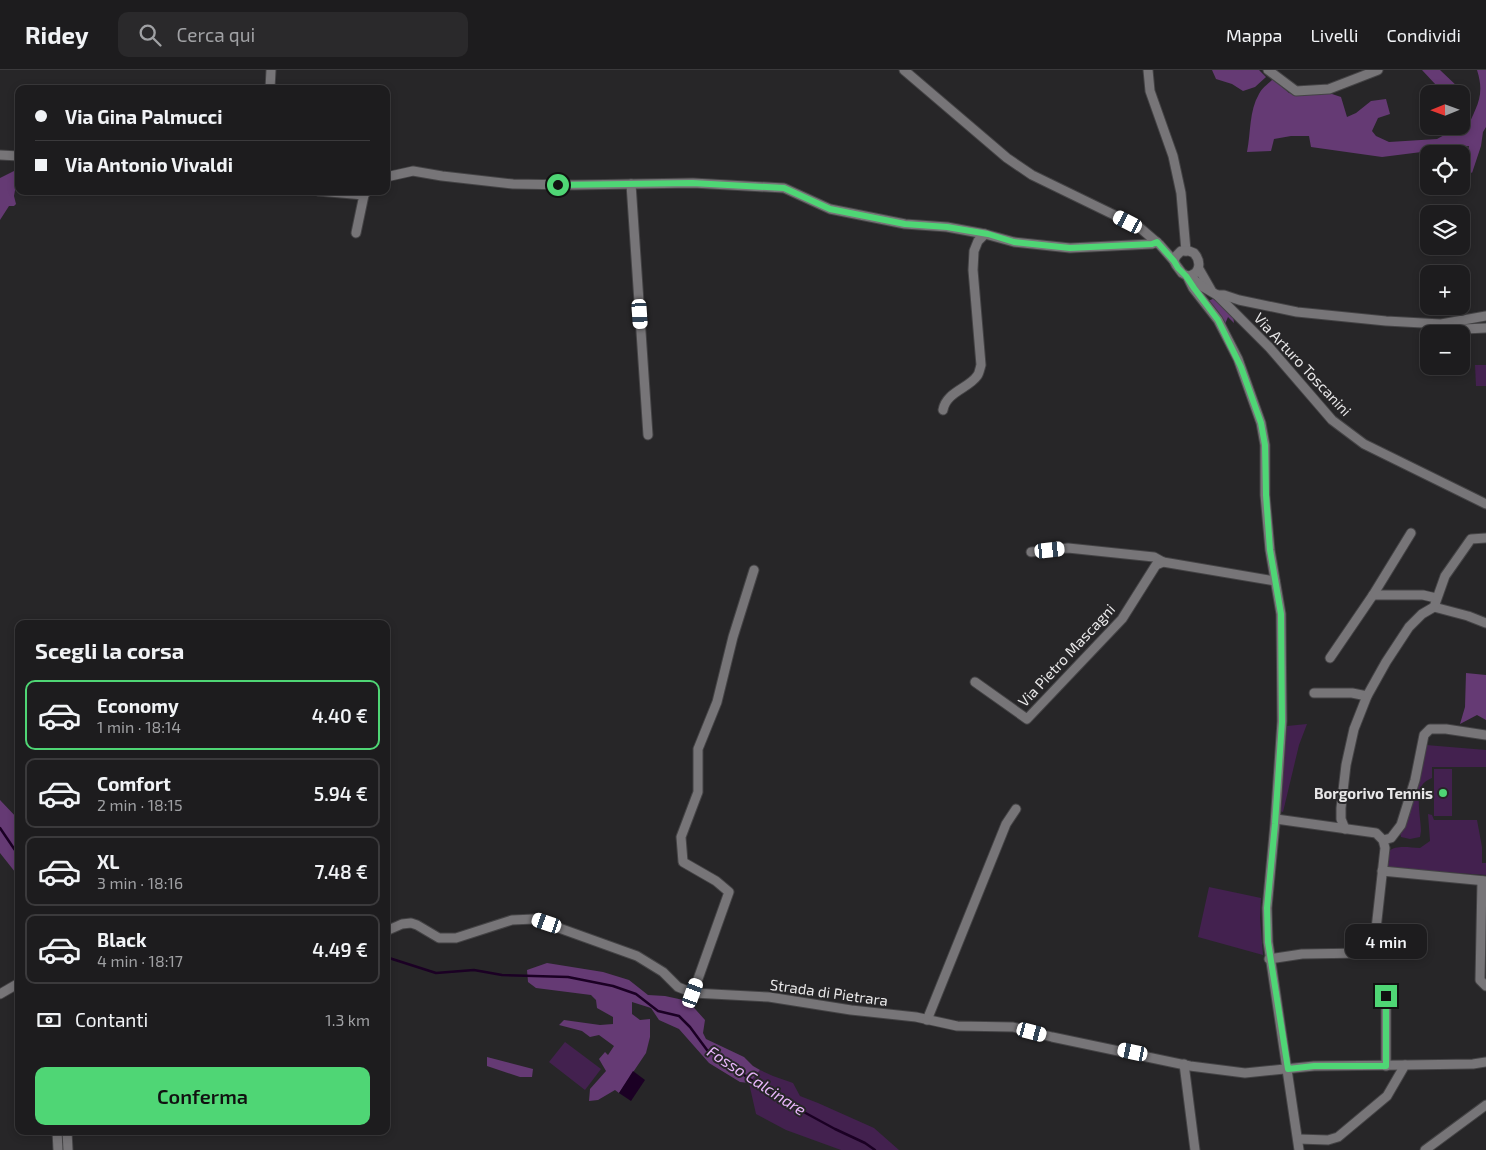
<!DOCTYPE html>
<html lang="it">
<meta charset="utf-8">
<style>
body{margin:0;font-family:"Exo 2",sans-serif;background:#2a292b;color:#f1f3f6;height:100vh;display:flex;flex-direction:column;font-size:19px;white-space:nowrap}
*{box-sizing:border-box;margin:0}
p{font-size:16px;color:#a0a1a4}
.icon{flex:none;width:28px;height:28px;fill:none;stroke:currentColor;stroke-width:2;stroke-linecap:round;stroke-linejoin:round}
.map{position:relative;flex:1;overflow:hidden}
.panel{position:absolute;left:15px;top:550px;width:375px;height:515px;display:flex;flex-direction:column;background:#1d1c1e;border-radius:10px;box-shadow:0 2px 8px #0003,0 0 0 1px #3b3a3c}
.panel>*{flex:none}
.guide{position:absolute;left:15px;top:15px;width:375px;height:110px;border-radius:10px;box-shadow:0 2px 8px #0003,0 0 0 1px #3b3a3c;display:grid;align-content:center;height:110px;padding:0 20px;background:#1d1c1e}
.needle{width:32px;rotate:269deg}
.tools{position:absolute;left:1420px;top:15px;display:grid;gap:10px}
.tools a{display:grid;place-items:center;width:50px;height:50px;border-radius:10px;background:#1d1c1e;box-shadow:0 2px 8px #0003,0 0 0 1px #3b3a3c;font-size:25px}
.end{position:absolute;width:22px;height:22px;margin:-11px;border:6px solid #4fd675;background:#111;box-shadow:0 0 0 2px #111}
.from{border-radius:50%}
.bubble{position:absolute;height:35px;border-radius:10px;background:#1d1c1e;box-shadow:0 2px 8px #0003,0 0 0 1px #3b3a3c;font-size:16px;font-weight:600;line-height:35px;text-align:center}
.car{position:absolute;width:15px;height:30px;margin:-15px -8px;border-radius:6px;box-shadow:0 0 4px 1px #0007;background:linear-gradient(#fff 24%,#345 0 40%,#fff 0 76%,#345 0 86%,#fff 0)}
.guide b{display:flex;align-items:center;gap:18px;height:48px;font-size:19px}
.guide b+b{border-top:1px solid #3b3a3c}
.guide i{width:12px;height:12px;background:#f1f3f6}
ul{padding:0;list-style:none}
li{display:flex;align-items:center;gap:15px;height:70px;margin:0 10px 8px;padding:0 10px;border:2px solid #3b3a3c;border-radius:10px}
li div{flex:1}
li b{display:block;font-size:19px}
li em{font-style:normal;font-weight:600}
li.active{border-color:#4fd675}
li>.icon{width:45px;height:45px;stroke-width:1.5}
h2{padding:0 20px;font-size:22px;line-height:60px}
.pay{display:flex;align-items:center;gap:12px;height:55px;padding:0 20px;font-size:19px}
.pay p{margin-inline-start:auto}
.action{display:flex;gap:10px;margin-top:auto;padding:10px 20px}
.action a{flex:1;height:58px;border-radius:10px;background:#4fd675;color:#111;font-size:20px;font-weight:600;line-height:58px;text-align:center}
header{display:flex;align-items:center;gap:30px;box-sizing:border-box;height:70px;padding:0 25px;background:#1d1c1e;border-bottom:1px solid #3b3a3c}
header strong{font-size:24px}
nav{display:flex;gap:28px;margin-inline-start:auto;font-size:18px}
.search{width:350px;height:45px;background:#2a292b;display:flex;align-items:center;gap:12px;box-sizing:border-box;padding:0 18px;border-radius:10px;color:#a0a1a4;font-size:19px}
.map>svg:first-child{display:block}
</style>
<header>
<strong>Ridey</strong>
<div class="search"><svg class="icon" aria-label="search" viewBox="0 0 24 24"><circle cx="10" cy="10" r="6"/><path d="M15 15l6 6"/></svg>Cerca qui</div>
<nav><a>Mappa</a><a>Livelli</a><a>Condividi</a></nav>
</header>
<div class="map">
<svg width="1486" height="1080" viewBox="0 0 1486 1080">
<rect width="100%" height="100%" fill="#272628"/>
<!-- green -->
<g fill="#43214f">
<path d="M1475,295H1486V316H1476Z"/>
<path d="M1307,654L1299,675L1283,742L1280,741L1287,656Z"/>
<path d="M1426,675L1486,680V697H1432V708C1430,709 1427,710 1425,712C1414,720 1421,749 1421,761L1420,767L1410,769L1401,767L1400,762Z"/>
<rect x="1434" y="699" width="18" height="47"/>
<path d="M1428,744L1432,745L1434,750H1477L1482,777V793H1486V805L1388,798C1381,772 1403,777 1420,778L1430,771Z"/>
<path d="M1209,817L1261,828L1260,848L1263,885L1198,867Z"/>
<path d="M565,972L601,999L585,1020L549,992Z"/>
<path d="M760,1000L773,1006L793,1013L800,1026L818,1033L874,1058L899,1080H841L786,1060L756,1044L749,1013Z"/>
</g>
<!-- forest -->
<g fill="#653a74">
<path d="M1212,0H1259L1266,7L1255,17L1243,21L1232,14L1216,9Z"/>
<path d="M1422,0H1440L1459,18L1466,35L1461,54V24H1438L1436,15Z"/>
<path d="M1477,0H1486V57L1483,62L1481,76L1472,103L1464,97L1469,76L1382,87L1311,77L1309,66H1291L1274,69L1271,81L1247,82C1251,62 1249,41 1259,24C1262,18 1268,14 1273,9L1289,23L1305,25L1329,23L1341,27L1347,47L1356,43L1371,31L1386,29L1390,44L1378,48L1372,61L1376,66L1389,72L1437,69L1448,63V56H1461L1456,66L1466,62C1475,37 1486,28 1477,0Z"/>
<path d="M16,100L17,109L14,126L16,134L14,136H9L0,150V108Z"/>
<path d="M1215,228L1233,245L1234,253L1228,247L1225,254L1208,231Z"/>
<path d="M1466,603L1486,605V650L1477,645L1460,654L1465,637Z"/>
<path d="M0,730L18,749L16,767L19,770V807L0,783Z"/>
<path d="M547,893L603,902L629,910L648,925L665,926L688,931L705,950L703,963L706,969L744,987L753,996L760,1000L749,1013L740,1012L709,993L679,959L659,950L651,938L632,932V944L640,950L650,949V967L646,983L619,1023L615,1020L598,1030L589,1031L590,1019L606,1001L599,989L605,982L608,985L614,976L599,965L590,967L582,961L559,955L564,950L600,955L613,954V947L597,938L596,930L591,925L536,918L528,912L527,900Z"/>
<path d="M487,987L533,999L532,1007H520L487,996Z"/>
</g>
<!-- water -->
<path fill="#1b0024" d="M633,1001L645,1010L631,1031L619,1023Z"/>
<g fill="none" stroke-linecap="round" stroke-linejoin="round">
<!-- stream -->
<g stroke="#1b0024" stroke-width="2.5">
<path d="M0,758L19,786"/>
<path d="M386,887L436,903L474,900L502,905L568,907L613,916L636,924L658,941L679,946L690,957L707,980L778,1028L835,1059L865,1073L875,1080"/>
</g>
<defs>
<g id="minor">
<path d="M904,0L1007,88L1032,105L1139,157L1160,175L1174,191"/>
<path d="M1148,0L1150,21L1173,86L1181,123L1186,181"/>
<path d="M1268,0L1296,21L1329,19L1378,0"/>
<path d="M270,19L271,0"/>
<path d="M0,85L19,86"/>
<path d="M386,107L413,101L442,106L513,114L574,115L693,113L784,118L830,139L905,154L947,157L985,164L1014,172L1070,178L1152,174L1157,172"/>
<path d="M631,114L648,365"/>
<path d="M318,121L364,125"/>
<path d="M356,163L364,125L367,121"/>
<path d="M1199,199L1211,220"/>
<path d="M1187,206C1200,205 1202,192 1194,183L1189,181H1181L1176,186L1174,191L1176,195L1182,203L1187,206L1193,218L1218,250L1238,289L1261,353L1265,375V425L1270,480L1281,544L1282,651L1275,754L1267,838L1268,872L1299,1080"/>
<path d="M1190,206L1200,215L1217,225L1269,277L1332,350L1364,374L1486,434"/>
<path d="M1217,225H1224L1239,230L1297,242L1386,251L1441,254L1486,246"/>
<path d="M1443,255L1464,259L1486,258"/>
<path d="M943,340C946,322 969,318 977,306C979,304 980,298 981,295L973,200L974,181L978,171L985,164"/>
<path d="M1031,482L1068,478L1154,487L1163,492"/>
<path d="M1373,525H1423L1436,528"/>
<path d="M1434,537L1468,546L1486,553"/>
<path d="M1330,588L1373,525L1411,463"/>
<path d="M975,612L1027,649L1122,549L1156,495L1163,492L1275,511"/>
<path d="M1314,623H1352L1367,626"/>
<path d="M1345,759L1341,749V738L1346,695L1354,659L1367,626L1386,592L1409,557L1422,544L1434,537L1445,506L1471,469L1486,468"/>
<path d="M1383,770L1391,768L1401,755L1415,710L1424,665L1430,659H1446L1486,665"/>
<path d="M1382,801L1486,811"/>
<path d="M1482,811L1480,910L1486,916"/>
<path d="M386,861L402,854L411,853L417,855L439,868H456L512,850L534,849L637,886L663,902L678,917L693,923L769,927L851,940L916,947L957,956L1013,957L1052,967L1190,996L1245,1003L1314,996L1405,995"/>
<path d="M1269,889L1302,884L1363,883L1371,880L1375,868L1385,778L1383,770L1376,763L1276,749"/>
<path d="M693,923L729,822L716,811L683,792L681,767L698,722V679L717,632L733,567L754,500"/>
<path d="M0,924L19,913"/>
<path d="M1386,926V996"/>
<path d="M927,950L1006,754L1016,739"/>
<path d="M1184,994L1195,1080"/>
<path d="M57,1061L58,1080"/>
<path d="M67,1061L68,1080"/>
<path d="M1298,1069L1328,1070L1338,1067L1387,1026L1405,995L1473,994L1486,992"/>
<path d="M1425,1080L1486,1035"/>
</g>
</defs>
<!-- minor casing -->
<use href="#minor" stroke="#444345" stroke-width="11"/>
<!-- minor -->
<use href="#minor" stroke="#777578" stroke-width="9"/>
</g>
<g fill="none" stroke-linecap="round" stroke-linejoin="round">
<!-- route -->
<path stroke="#4fd675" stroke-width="6" d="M558,115L692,113L784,118L830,139L905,154L947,157L988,164L1014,172L1070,178L1152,174L1157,172L1174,191L1178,198L1186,206L1194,218L1218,250L1241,297L1261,353L1265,375L1266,425L1270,480L1281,544L1282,652L1275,754L1267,838L1268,872L1288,999L1314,996H1386V926"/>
</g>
<!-- markers -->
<circle fill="#4fd675" stroke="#272628" stroke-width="2" cx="1443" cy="723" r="5"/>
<g text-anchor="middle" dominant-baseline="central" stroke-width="4" stroke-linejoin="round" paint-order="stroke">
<!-- street labels -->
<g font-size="15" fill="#e9e8e9" stroke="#272628">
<text transform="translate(1303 294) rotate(47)">Via Arturo Toscanini</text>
<text transform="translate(1066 585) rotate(-47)">Via Pietro Mascagni</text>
<text transform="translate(829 922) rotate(8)">Strada di Pietrara</text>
</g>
<!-- poi labels -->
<g font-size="15" font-weight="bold" fill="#e9e8e9" stroke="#272628" text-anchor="end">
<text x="1433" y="723">Borgorivo Tennis</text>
</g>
<!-- water labels -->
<g font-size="16" font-style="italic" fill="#e9b6fb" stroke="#272628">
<text transform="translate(757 1010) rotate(33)">Fosso Calcinare</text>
</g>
</g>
</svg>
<div class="tools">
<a><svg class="needle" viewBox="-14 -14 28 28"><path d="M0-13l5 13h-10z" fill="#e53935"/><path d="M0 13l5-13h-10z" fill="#a0a1a4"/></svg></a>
<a><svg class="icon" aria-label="locate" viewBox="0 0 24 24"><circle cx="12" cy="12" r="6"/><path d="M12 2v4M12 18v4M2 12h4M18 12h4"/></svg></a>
<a><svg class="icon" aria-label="layers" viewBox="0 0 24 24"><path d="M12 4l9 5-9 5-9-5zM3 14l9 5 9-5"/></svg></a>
<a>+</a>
<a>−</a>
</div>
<i class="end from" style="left:558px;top:115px"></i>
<i class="end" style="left:1386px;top:926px"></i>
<div class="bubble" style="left:1345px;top:854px;width:82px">4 min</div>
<i class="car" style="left:1128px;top:152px;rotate:297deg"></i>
<i class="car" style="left:640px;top:244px;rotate:176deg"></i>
<i class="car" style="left:1050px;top:480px;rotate:84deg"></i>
<i class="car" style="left:547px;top:853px;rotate:289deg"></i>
<i class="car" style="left:693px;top:923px;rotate:20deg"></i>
<i class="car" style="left:1032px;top:962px;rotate:105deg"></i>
<i class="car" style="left:1133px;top:982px;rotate:282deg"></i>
<div class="guide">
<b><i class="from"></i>Via Gina Palmucci</b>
<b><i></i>Via Antonio Vivaldi</b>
</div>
<section class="panel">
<h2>Scegli la corsa</h2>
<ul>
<li class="active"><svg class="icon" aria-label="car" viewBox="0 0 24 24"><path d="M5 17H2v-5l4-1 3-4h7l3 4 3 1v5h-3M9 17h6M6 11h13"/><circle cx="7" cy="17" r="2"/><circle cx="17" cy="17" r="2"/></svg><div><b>Economy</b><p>1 min · 18:14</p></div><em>4.40 €</em></li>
<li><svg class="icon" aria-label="car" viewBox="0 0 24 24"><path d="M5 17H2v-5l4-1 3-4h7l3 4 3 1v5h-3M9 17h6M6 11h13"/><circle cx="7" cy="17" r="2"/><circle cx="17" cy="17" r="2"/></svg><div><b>Comfort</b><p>2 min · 18:15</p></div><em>5.94 €</em></li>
<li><svg class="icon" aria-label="car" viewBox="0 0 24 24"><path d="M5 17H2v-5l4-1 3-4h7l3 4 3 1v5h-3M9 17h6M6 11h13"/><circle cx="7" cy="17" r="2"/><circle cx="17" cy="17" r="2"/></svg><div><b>XL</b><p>3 min · 18:16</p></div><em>7.48 €</em></li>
<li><svg class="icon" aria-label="car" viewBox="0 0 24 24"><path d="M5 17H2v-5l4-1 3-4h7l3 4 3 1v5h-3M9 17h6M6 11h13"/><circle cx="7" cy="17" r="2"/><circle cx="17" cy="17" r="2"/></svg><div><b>Black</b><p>4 min · 18:17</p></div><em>4.49 €</em></li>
</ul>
<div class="pay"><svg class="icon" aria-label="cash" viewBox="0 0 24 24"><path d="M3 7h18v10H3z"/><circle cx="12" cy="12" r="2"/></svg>Contanti<p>1.3 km</p></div>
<div class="action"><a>Conferma</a></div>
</section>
</div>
